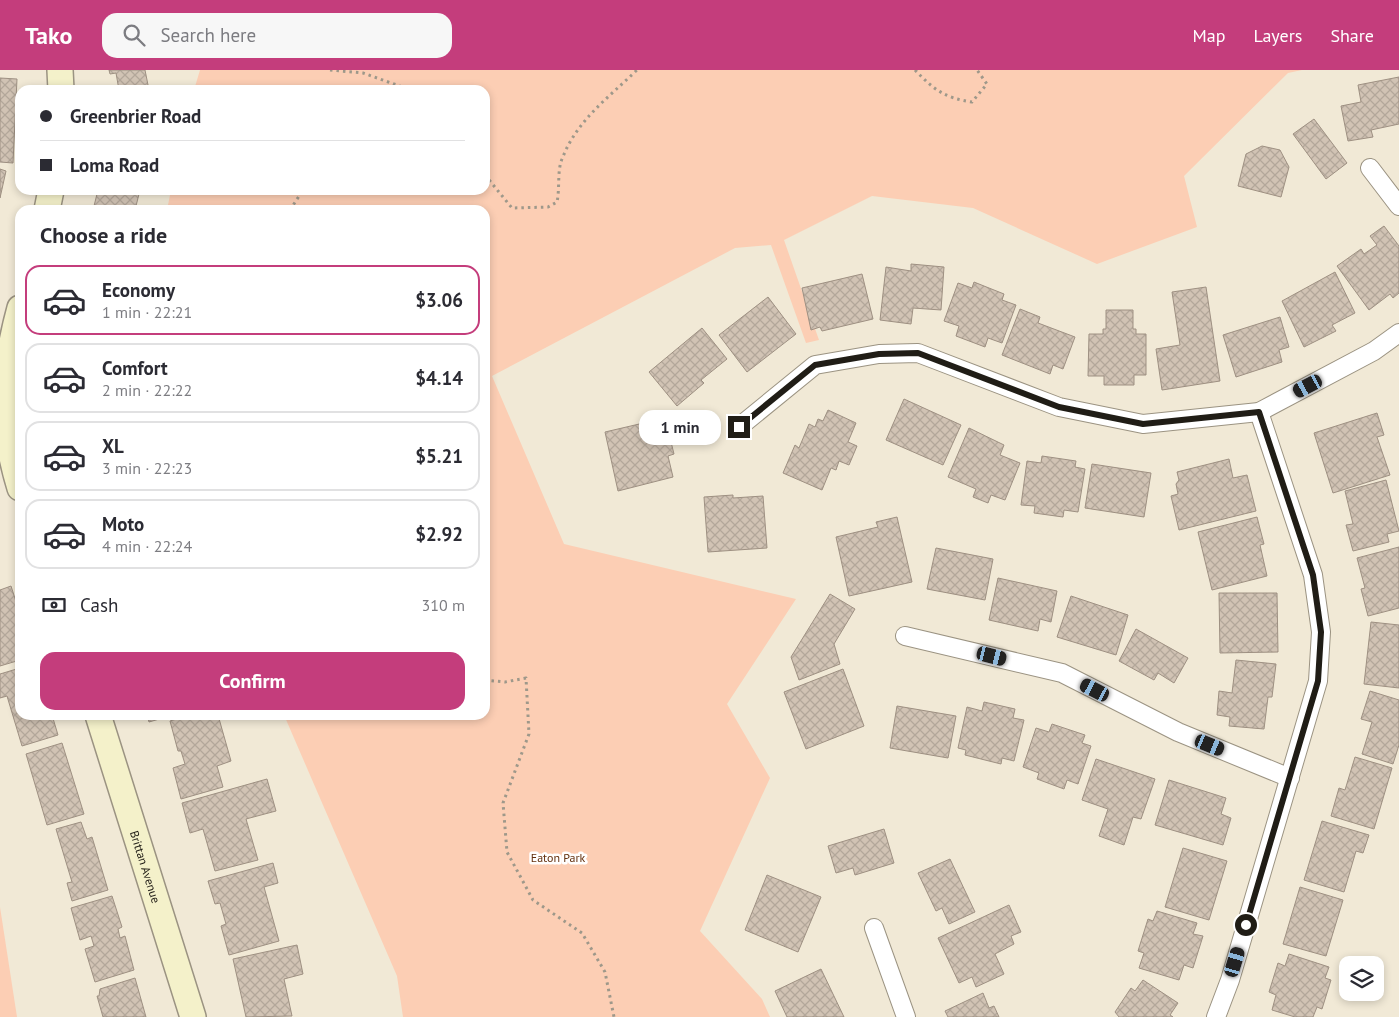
<!DOCTYPE html>
<meta charset="utf-8">
<style>
body{margin:0;font-family:"PT Sans",sans-serif;background:#f7f7f7;color:#2b2b33;height:100vh;display:flex;flex-direction:column;font-size:19px;white-space:nowrap}
*{box-sizing:border-box;margin:0}
p{font-size:16px;color:#7c7c81}
.icon{flex:none;width:28px;height:28px;fill:none;stroke:currentColor;stroke-width:2;stroke-linecap:round;stroke-linejoin:round}
.map{position:relative;flex:1;overflow:hidden}
.sheet{position:absolute;left:15px;top:135px;width:475px;height:515px;display:flex;flex-direction:column;background:#fff;border-radius:15px;box-shadow:0 2px 8px #0003}
.sheet>*{flex:none}
.hud{position:absolute;left:15px;top:15px;width:475px;height:110px;border-radius:15px;box-shadow:0 2px 8px #0003;display:grid;align-content:center;height:110px;padding:0 25px;background:#fff}
.fabs{position:absolute;left:1339px;top:886px;display:grid;gap:10px}
.fabs a{display:grid;place-items:center;width:45px;height:45px;border-radius:10px;background:#fff;box-shadow:0 2px 8px #0003;font-size:25px}
.end{position:absolute;width:22px;height:22px;margin:-11px;border:6px solid #201d16;background:#fff;box-shadow:0 0 0 2px #fff}
.from{border-radius:50%}
.bubble{position:absolute;height:35px;border-radius:15px;background:#fff;box-shadow:0 2px 8px #0003;font-size:16px;font-weight:700;line-height:35px;text-align:center}
.car{position:absolute;width:15px;height:30px;margin:-15px -8px;border-radius:6px;box-shadow:0 0 4px 1px #0007;background:linear-gradient(#222 24%,#8ab4d8 0 40%,#222 0 76%,#8ab4d8 0 86%,#222 0)}
.hud b{display:flex;align-items:center;gap:18px;height:48px;font-size:19px}
.hud b+b{border-top:1px solid #e1e1e2}
.hud i{width:12px;height:12px;background:#2b2b33}
ul{padding:0;list-style:none}
li{display:flex;align-items:center;gap:15px;height:70px;margin:0 10px 8px;padding:0 15px;border:2px solid #e1e1e2;border-radius:15px}
li div{flex:1}
li b{display:block;font-size:19px}
li em{font-style:normal;font-weight:700}
li.active{border-color:#c43d7c}
li>.icon{width:45px;height:45px;stroke-width:1.5}
h2{padding:0 25px;font-size:22px;line-height:60px}
.pay{display:flex;align-items:center;gap:12px;height:55px;padding:0 25px;font-size:19px}
.pay p{margin-inline-start:auto}
.button{display:flex;gap:10px;margin-top:auto;padding:10px 25px}
.button a{flex:1;height:58px;border-radius:15px;background:#c43d7c;color:#fff;font-size:20px;font-weight:700;line-height:58px;text-align:center}
header{display:flex;align-items:center;gap:30px;box-sizing:border-box;height:70px;padding:0 25px;background:#c43d7c;color:#fff}
header strong{font-size:24px}
nav{display:flex;gap:28px;margin-inline-start:auto;font-size:18px}
.search{width:350px;height:45px;background:#f7f7f7;display:flex;align-items:center;gap:12px;box-sizing:border-box;padding:0 18px;border-radius:15px;color:#7c7c81;font-size:19px}
.map>svg:first-child{display:block}
</style>
<header>
<strong>Tako</strong>
<div class="search"><svg class="icon" aria-label="search" viewBox="0 0 24 24"><circle cx="10" cy="10" r="6"/><path d="M15 15l6 6"/></svg>Search here</div>
<nav><a>Map</a><a>Layers</a><a>Share</a></nav>
</header>
<div class="map">
<svg width="1399" height="947" viewBox="0 0 1399 947">
<defs>
<pattern id="building-cross-hatch" width="8" height="8" patternUnits="userSpaceOnUse" patternTransform="scale(1.25)"><rect width="8" height="8" fill="#d1c3b4"/><path d="M0 0l8 8M0 8l8-8" fill="none" stroke="#b3a79a"/></pattern>
</defs>
<rect width="100%" height="100%" fill="#f1e9d6"/>
<!-- green -->
<g fill="#fcceb4">
<path d="M200,0H1302L1288,3L1184,106L1197,157L1097,194L973,138L872,126L784,170L819,270L806,273L771,175L735,178L492,306L564,474L796,529L727,634L770,708L700,861L762,929L770,947H403L397,906L284,645H485V140H167L171,120H485V20H194Z"/>
<path d="M0,837L17,947H0Z"/>
</g>
<!-- building -->
<g fill="url(#building-cross-hatch)" stroke="#9e9082">
<path d="M109,0H145L149,20H119L116,3L110,4Z"/>
<path d="M1399,7V54L1371,60L1373,67L1348,71L1341,36L1361,32L1358,15Z"/>
<path d="M0,8L17,9L13,93L0,92Z"/>
<path d="M1314,49L1347,93L1326,109L1293,64Z"/>
<path d="M1262,76L1280,80L1289,97L1281,127L1238,116L1246,84Z"/>
<path d="M0,99L6,101L0,128Z"/>
<path d="M98,120H120L139,124L135,140H93Z"/>
<path d="M1384,156L1399,176V223L1393,228L1390,224L1369,240L1337,196L1361,179L1364,184L1377,175L1370,166Z"/>
<path d="M911,194L944,197L941,240L913,238L911,254L880,250L886,197L911,201Z"/>
<path d="M1335,202L1355,243L1332,255L1336,261L1304,277L1282,231Z"/>
<path d="M862,204L873,249L822,261L820,257L811,260L802,218Z"/>
<path d="M974,212L1004,224L1002,230L1016,235L1002,273L988,268L985,277L956,266L959,256L944,251L958,213L972,218Z"/>
<path d="M1206,217L1220,311L1162,320L1156,279L1180,275L1172,222Z"/>
<path d="M768,227L796,264L747,302L719,265Z"/>
<path d="M1020,239L1040,247L1038,253L1075,267L1063,299L1053,295L1050,304L1002,285Z"/>
<path d="M1106,240H1133V259H1136V264H1146V305H1134V315H1104V306H1088L1089,264H1103V259H1106Z"/>
<path d="M1280,247L1289,277L1279,280L1282,292L1236,307L1223,265Z"/>
<path d="M702,258L727,289L701,310L704,313L677,336L649,302Z"/>
<path d="M904,329L961,355L943,395L886,370Z"/>
<path d="M828,340L856,353L848,372L857,376L849,395L839,391L836,400L831,398L822,420L783,403L795,375L799,378L809,354L815,357L818,349L823,351Z"/>
<path d="M1377,343L1384,365L1377,367L1390,405L1333,423L1314,363Z"/>
<path d="M665,348L674,384L668,386L673,407L618,421L605,362Z"/>
<path d="M969,358L1004,375L1000,385L1020,393L1005,430L991,425L988,433L973,427L976,419L948,407Z"/>
<path d="M1042,386L1076,391L1075,397L1085,399L1078,442L1064,440L1063,447L1034,443L1035,436L1021,435L1027,391L1041,393Z"/>
<path d="M1229,389L1233,408L1247,405L1256,441L1179,460L1171,426L1178,424L1176,414L1179,410L1177,402Z"/>
<path d="M1092,394L1151,403L1144,447L1085,438Z"/>
<path d="M1386,410L1399,461L1387,464L1389,472L1353,481L1346,455L1353,454L1345,421Z"/>
<path d="M733,425V428L763,426L767,478L708,482L704,427Z"/>
<path d="M897,447L912,512L849,526L836,467L878,457L876,452Z"/>
<path d="M1257,447L1264,474L1260,475L1267,506L1212,520L1198,462Z"/>
<path d="M1399,477V538L1368,546L1361,519L1365,518L1357,488Z"/>
<path d="M936,478L993,489L985,530L927,519Z"/>
<path d="M998,508L1057,521L1051,552L1040,549L1038,561L989,550Z"/>
<path d="M11,516L20,544V548L16,550L20,558V590L0,596V520Z"/>
<path d="M1219,523H1277L1278,582L1220,583Z"/>
<path d="M830,524L855,539L834,574L840,594L799,610L791,587Z"/>
<path d="M1071,526L1128,545L1116,585L1057,567Z"/>
<path d="M1371,552L1399,555V618L1364,614Z"/>
<path d="M1136,559L1188,588L1174,613L1158,603L1154,610L1119,591Z"/>
<path d="M1236,590L1276,594L1272,627H1268L1264,659L1229,656L1230,647L1217,645L1219,621L1232,623Z"/>
<path d="M20,598V645H52L58,665L22,676L7,626L0,628V604Z"/>
<path d="M843,599L864,656L806,679L784,622Z"/>
<path d="M1370,621L1399,630V675L1393,694L1362,684L1372,652L1361,649Z"/>
<path d="M984,632L1015,639L1013,648L1024,650L1014,691L1002,688L1001,694L965,685L966,680L958,678L967,637L982,641Z"/>
<path d="M897,636L956,646L948,688L890,678Z"/>
<path d="M147,645H173L149,652Z"/>
<path d="M190,645H218L231,691L217,696L223,717L181,729L173,698L185,694L181,681H178L170,651Z"/>
<path d="M1052,654L1085,665L1082,673L1091,676L1078,714L1067,710L1064,719L1037,709L1039,703L1023,697L1036,658L1049,662Z"/>
<path d="M62,673L84,744L47,755L26,684Z"/>
<path d="M1355,687L1392,698L1374,759L1331,746L1339,718L1345,720Z"/>
<path d="M1096,689L1155,709L1141,749L1133,747L1124,775L1099,766L1108,739L1082,730Z"/>
<path d="M267,709L276,741L246,749L258,790L215,801L203,759L190,763L182,733Z"/>
<path d="M1169,710L1226,728L1221,744L1231,748L1223,775L1155,755Z"/>
<path d="M1322,751L1369,765L1363,783L1356,781L1344,822L1304,810Z"/>
<path d="M81,752L87,769L92,767L108,820L72,831L67,813L72,812L56,759Z"/>
<path d="M884,759L894,793L855,805L853,798L836,803L828,776Z"/>
<path d="M1183,778L1227,791L1209,850L1165,837Z"/>
<path d="M950,789L975,842L949,854L942,838L936,841L918,803Z"/>
<path d="M273,793L278,813L264,817L279,871L229,885L221,856L226,854L220,833L215,834L208,811Z"/>
<path d="M767,805L821,827L798,882L745,860Z"/>
<path d="M1300,817L1343,830L1326,886L1283,874Z"/>
<path d="M112,826L122,857L118,859L120,868L125,866L134,900L95,912L85,879L94,876L91,866L80,870L71,838Z"/>
<path d="M1009,835L1021,862L1011,866L1014,874L995,884L1004,904L976,917L972,907L959,913L938,868Z"/>
<path d="M1157,841L1197,853L1193,864L1203,866L1193,898L1184,895L1179,910L1139,898L1144,883L1138,881L1148,849L1153,851Z"/>
<path d="M297,875L303,904L284,909L292,946L246,947L233,889Z"/>
<path d="M1289,884L1329,897L1325,908L1331,910L1322,939L1317,937L1313,947H1295L1272,940L1276,925L1269,922L1278,893L1285,896Z"/>
<path d="M821,899L844,947H787L775,921Z"/>
<path d="M135,908L146,947H103L97,926H99L100,919Z"/>
<path d="M1143,910L1178,933L1170,945L1173,947H1119L1115,942L1131,918L1135,921Z"/>
<path d="M983,923L989,938L994,936L999,947H948L945,941Z"/>
</g>
<g fill="none" stroke-linecap="round" stroke-linejoin="round">
<defs>
<g id="street">
<path d="M1370,98L1399,136"/>
<path d="M739,357L815,295L879,284L918,283L1059,337L1143,354L1259,342L1374,281L1399,263"/>
<path d="M905,566L1062,603L1178,662L1290,708"/>
<path d="M874,858L906,947"/>
<path d="M1216,947L1230,910L1318,611L1321,562L1313,505L1259,342"/>
</g>
<g id="secondary">
<path d="M60,0L61,20"/>
<path d="M47,140L51,120"/>
<path d="M20,238C2,304 0,353 20,418"/>
<path id="s1" d="M98,645L193,947"/>
</g>
</defs>
<!-- street casing -->
<use href="#street" stroke="#9b9382" stroke-width="20"/>
<!-- secondary casing -->
<use href="#secondary" stroke="#9b9382" stroke-width="28"/>
<!-- path -->
<g stroke="#9e988a" stroke-width="3" stroke-dasharray="2.5 4" stroke-linecap="butt">
<path d="M330,0L363,3L411,20"/>
<path d="M915,0C934,20 945,28 972,32L987,14L977,0"/>
<path d="M485,105L512,138L548,137L557,132C560,118 557,101 562,89C577,50 608,28 637,0"/>
<path d="M290,140L303,120"/>
<path d="M485,610L505,612L526,608L529,664L503,733L507,782L533,830L582,863L605,902L614,947"/>
</g>
<!-- street -->
<use href="#street" stroke="#fff" stroke-width="18"/>
<!-- secondary -->
<use href="#secondary" stroke="#f4f1ca" stroke-width="25"/>
</g>
<g fill="none" stroke-linecap="round" stroke-linejoin="round">
<!-- route -->
<path stroke="#201d16" stroke-width="6" d="M739,357L815,295L879,284L918,283L1059,337L1143,354L1259,342L1313,505L1321,562L1318,611L1246,855"/>
</g>
<g text-anchor="middle" dominant-baseline="central" stroke-width="5" stroke-linejoin="round" paint-order="stroke">
<!-- park labels -->
<g font-size="12" fill="#64310f" stroke="#fff">
<text x="558" y="787">Eaton Park</text>
</g>
<!-- street labels -->
<g font-size="12" fill="#201d16" stroke="#fff">
<text stroke="none"><textPath href="#s1" startOffset="159">Brittan Avenue</textPath></text>
</g>
</g>
</svg>
<div class="fabs">
<a><svg class="icon" aria-label="layers" viewBox="0 0 24 24"><path d="M12 4l9 5-9 5-9-5zM3 14l9 5 9-5"/></svg></a>
</div>
<i class="end from" style="left:1246px;top:855px"></i>
<i class="end" style="left:739px;top:357px"></i>
<div class="bubble" style="left:639px;top:340px;width:82px">1 min</div>
<i class="car" style="left:1308px;top:316px;rotate:242deg"></i>
<i class="car" style="left:992px;top:586px;rotate:104deg"></i>
<i class="car" style="left:1095px;top:620px;rotate:297deg"></i>
<i class="car" style="left:1210px;top:675px;rotate:112deg"></i>
<i class="car" style="left:1235px;top:892px;rotate:17deg"></i>
<div class="hud">
<b><i class="from"></i>Greenbrier Road</b>
<b><i></i>Loma Road</b>
</div>
<section class="sheet">
<h2>Choose a ride</h2>
<ul>
<li class="active"><svg class="icon" aria-label="car" viewBox="0 0 24 24"><path d="M5 17H2v-5l4-1 3-4h7l3 4 3 1v5h-3M9 17h6M6 11h13"/><circle cx="7" cy="17" r="2"/><circle cx="17" cy="17" r="2"/></svg><div><b>Economy</b><p>1 min · 22:21</p></div><em>$3.06</em></li>
<li><svg class="icon" aria-label="car" viewBox="0 0 24 24"><path d="M5 17H2v-5l4-1 3-4h7l3 4 3 1v5h-3M9 17h6M6 11h13"/><circle cx="7" cy="17" r="2"/><circle cx="17" cy="17" r="2"/></svg><div><b>Comfort</b><p>2 min · 22:22</p></div><em>$4.14</em></li>
<li><svg class="icon" aria-label="car" viewBox="0 0 24 24"><path d="M5 17H2v-5l4-1 3-4h7l3 4 3 1v5h-3M9 17h6M6 11h13"/><circle cx="7" cy="17" r="2"/><circle cx="17" cy="17" r="2"/></svg><div><b>XL</b><p>3 min · 22:23</p></div><em>$5.21</em></li>
<li><svg class="icon" aria-label="car" viewBox="0 0 24 24"><path d="M5 17H2v-5l4-1 3-4h7l3 4 3 1v5h-3M9 17h6M6 11h13"/><circle cx="7" cy="17" r="2"/><circle cx="17" cy="17" r="2"/></svg><div><b>Moto</b><p>4 min · 22:24</p></div><em>$2.92</em></li>
</ul>
<div class="pay"><svg class="icon" aria-label="cash" viewBox="0 0 24 24"><path d="M3 7h18v10H3z"/><circle cx="12" cy="12" r="2"/></svg>Cash<p>310 m</p></div>
<div class="button"><a>Confirm</a></div>
</section>
</div>
